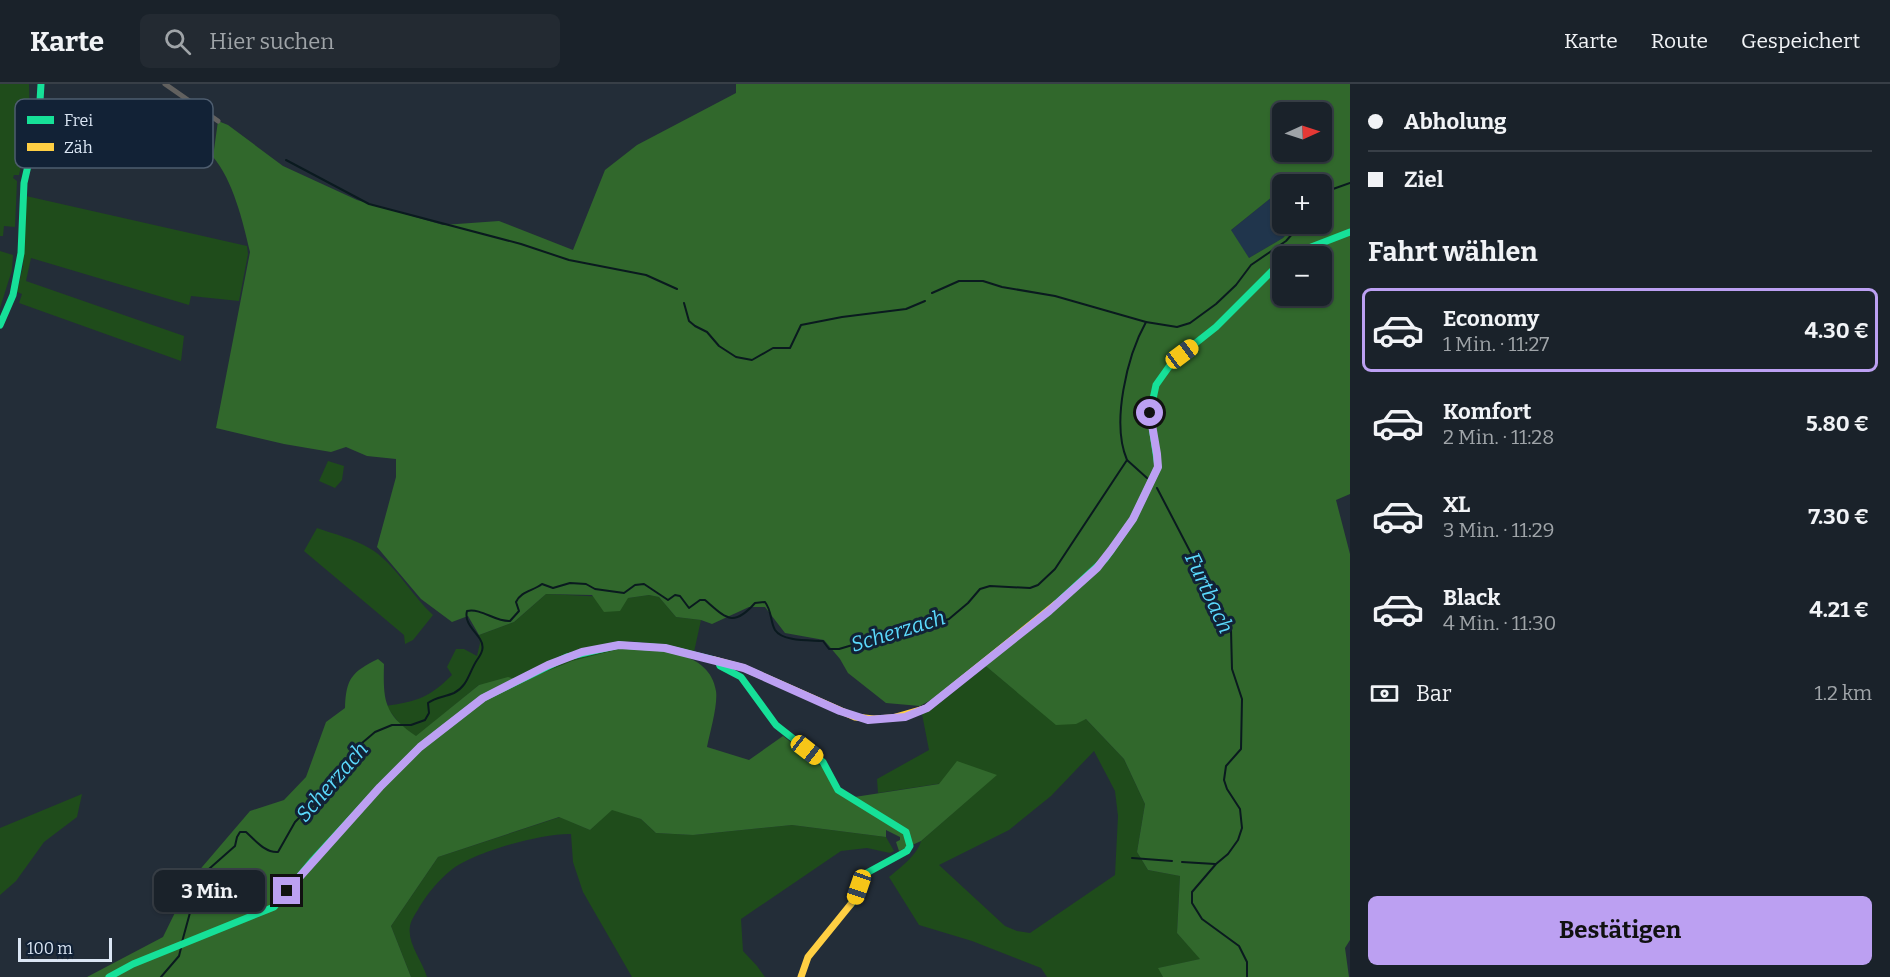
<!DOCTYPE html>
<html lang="de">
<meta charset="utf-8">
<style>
body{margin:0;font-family:Bitter,serif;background:#232a32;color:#f1f3f6;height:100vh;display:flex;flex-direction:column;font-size:22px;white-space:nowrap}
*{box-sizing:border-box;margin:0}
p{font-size:20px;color:#9fa4a8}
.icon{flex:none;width:33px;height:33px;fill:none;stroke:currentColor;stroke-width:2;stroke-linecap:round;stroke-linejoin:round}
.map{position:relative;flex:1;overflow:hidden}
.sheet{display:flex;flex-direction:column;background:#1a222a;width:540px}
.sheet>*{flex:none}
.guide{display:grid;align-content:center;height:132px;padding:0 18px;background:#1a222a}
.needle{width:39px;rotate:87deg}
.tools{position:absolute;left:1272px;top:18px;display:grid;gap:12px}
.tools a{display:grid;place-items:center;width:60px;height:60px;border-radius:9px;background:#1a222a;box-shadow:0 2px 4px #0004,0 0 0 2px #383f47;font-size:30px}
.scale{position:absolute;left:18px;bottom:15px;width:94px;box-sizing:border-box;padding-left:6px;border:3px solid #dbe6f4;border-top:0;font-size:16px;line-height:21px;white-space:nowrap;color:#dbe6f4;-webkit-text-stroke:4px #122236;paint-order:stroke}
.end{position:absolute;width:27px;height:27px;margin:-14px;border:8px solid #bca0f2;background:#111;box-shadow:0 0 0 3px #111}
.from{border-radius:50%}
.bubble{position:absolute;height:42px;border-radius:9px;background:#1a222a;box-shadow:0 2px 4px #0004,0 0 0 2px #383f47;font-size:20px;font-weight:700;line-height:42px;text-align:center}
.car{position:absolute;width:18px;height:36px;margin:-18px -9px;border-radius:8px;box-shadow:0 0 4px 2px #0007;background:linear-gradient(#f5c518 24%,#345 0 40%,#f5c518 0 76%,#345 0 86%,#f5c518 0)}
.guide b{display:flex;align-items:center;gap:21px;height:57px;font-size:22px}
.guide b+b{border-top:2px solid #383f47}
.guide i{width:15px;height:15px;background:#f1f3f6}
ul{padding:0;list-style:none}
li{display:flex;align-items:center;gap:18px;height:84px;margin:0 12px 9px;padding:0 6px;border:3px solid transparent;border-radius:9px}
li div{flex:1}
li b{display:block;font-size:22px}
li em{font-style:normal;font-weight:700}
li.current{border-color:#bca0f2}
li>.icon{width:54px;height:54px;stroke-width:1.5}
h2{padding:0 18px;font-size:27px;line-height:72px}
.pay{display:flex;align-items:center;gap:15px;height:66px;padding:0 18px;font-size:22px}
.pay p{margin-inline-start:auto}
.button{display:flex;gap:12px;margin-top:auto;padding:12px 18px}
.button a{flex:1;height:69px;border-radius:9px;background:#bca0f2;color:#111;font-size:24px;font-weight:700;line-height:69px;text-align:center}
header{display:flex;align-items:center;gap:36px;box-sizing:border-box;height:84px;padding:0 30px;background:#1a222a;border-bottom:2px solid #383f47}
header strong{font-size:28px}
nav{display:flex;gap:33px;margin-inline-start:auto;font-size:21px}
.search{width:420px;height:54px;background:#232a32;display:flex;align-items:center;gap:15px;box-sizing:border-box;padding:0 21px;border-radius:9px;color:#9fa4a8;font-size:22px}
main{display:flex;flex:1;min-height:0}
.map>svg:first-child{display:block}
</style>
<header>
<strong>Karte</strong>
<div class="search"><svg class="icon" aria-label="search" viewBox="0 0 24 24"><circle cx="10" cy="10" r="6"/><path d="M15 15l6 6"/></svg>Hier suchen</div>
<nav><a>Karte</a><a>Route</a><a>Gespeichert</a></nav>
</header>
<main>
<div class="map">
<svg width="1350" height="893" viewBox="0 0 1350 893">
<rect width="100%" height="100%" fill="#232d38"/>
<!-- built -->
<path fill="#20354c" d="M1282,105V140H1296L1283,154L1249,174L1230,147Z"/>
<!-- green -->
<g fill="#1f4c1b" fill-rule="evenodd">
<path d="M0,0H29L30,40L19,91H14L13,94L17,97L15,143L4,142L3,152H0Z"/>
<path d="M26,112L247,162L248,170L239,217L191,212L189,221L31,174L26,197L184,252L181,277L19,219L22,210L17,208L23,182Z"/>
<path d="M0,167L13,171L12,186L0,224Z"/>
<path d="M328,377L344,382L342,396L335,404L319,397Z"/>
<path d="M317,444C334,450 354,455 369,464C394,478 411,511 433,531L413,556L405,560L404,551L304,467Z"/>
<path d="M546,510L628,514L649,511L659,513L676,533L701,536L694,568L657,560L629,557L623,564L523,597L479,601L416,653L402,643L386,622C418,617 429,614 452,591L447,583L456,565H464L477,572L480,559L479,551L514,538Z"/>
<path d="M986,582L1056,640L1086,635L1124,675L1145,720L1137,768L1148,786L1180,792L1177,849L1201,875L1159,884L1163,893H1047L1041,884L972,857L919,841L889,793C899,785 918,770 921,757L996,691L878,709L877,695L929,666L922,630L931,626ZM1094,667L1115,707L1118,732L1115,791L1030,849L1017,847L1005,842L939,781L1009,746L1051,712Z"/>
<path d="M82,710L77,733L44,758L16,797L0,811V744Z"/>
<path d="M612,725L641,735L656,749L693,751L792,741L886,753L894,767L890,769L867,764L841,767L741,835L743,867L757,882L765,893H632L583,808L573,778L571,750C543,749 472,768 450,787C439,796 428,809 420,822C417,828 411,835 410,842C407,860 422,876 427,893H411L391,842L438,773L560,733L590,746Z"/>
</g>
<!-- forest -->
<g fill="#31682c" fill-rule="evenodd">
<path d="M736,0H1350V410L1336,416L1350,470V856L1345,864L1349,893H1163L1158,884L1200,875L1177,849L1180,792L1148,786L1137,768L1145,720L1124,675L1086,635L1076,640L1056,641L981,578L950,605L920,622L886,619L848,589L840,575L824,556L785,549L765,523H749L712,540L701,536L676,533L659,513L649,511L628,514L620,527L604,528L592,511L546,510L514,538L479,551L468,532L452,538L421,515L377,463L396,393V375L367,372L346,363L331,368L284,360L216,344L250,168C243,138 233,96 213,73L218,37L228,41L283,82L357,116L443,141L499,137L573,166L605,86L637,61L736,9ZM1282,28H1322V68H1282ZM1282,100H1322V140H1296L1283,154L1249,174L1231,146L1282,105ZM1282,172H1322V212H1282Z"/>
<path d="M623,564C656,565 710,566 716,607C718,621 710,648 707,663L749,676L783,652L829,688L848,714L939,700L957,677L997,691L921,757L899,767L896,758L900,756V753L886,746V753L792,741L693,751L656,749L641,735L612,726L590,746L559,733L438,773L391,842L411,893H87L163,853L191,796L250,727L284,716L306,693L326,638L345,624C346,594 352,588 378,575L384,580C383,617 384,630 416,652L479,601L508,593L523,597L572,577Z"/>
</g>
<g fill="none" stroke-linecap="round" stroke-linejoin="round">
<!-- stream -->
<g stroke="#0a1a1f" stroke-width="2">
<path d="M286,76L369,120L521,160L569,176L646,191L677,205"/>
<path d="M1322,115L1333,105L1350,99"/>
<path d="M932,209L959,197H983L1002,203L1055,212L1146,238"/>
<path d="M684,219L689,237L695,242L707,248L719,262L736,273L752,276L773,264H790L801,241L842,233L906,225L925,217"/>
<path d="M1127,376L1147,394"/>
<path d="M1157,404L1231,546L1232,585L1242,615L1241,665L1226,682L1224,696L1227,705L1240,725L1242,744L1238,756L1228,770L1216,780L1192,808V819L1202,835L1239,862L1247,878V893"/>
<path d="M1132,774L1172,777"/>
<path d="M1182,778L1215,780"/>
<path d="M182,858L191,825L192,807L201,792L235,762L237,753L240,748H246C255,756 265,769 278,768L295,738L336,697L348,677L362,659L375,648L392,641H411L425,636L429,629L428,619C435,613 445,613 454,609C468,602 469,588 477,576C482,569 485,563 480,555C474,546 464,538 467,527C482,524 495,538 510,537L519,527L516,518C521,507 533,507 542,500L553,504L570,499L586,500L595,505L624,509L635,501L644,500L668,516L675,511L680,512L689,524L700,516H705C726,534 733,544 755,519L765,518C772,527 770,537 775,546C783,558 810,556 823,557L829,565H839L856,560L867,561L884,551L905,549L949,535L968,519L980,505L990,502L1030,504L1038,501L1055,485L1127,376C1111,339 1127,272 1146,238L1177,243L1190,239L1216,220L1236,201L1251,181L1286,157L1301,140"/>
<path d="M161,893L179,872L181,864"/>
</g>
<!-- street -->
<path stroke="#62615f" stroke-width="5" d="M165,0L218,37"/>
<!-- fast -->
<g stroke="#16e098" stroke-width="7">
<path d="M1288,172L1350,148"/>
<path d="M0,241L13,211L21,169L24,99L39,34L41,0"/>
<path d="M1056,520L1105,475L1133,435L1158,383L1150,329L1156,301L1173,277L1216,243L1282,177"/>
<path d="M718,577L720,582L741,593L776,641L823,678L838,706L906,748L910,762L907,767L863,791L855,815L851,820"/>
<path d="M109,893L133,880L274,823L313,776L380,703L420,663L483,614L567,573L619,561L665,564L714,576"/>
</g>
<!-- slow -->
<g stroke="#ffcf43" stroke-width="7">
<path d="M714,576L744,584L855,633L874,635L892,634L927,624L1056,520"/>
<path d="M801,893L808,873L851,820"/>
</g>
</g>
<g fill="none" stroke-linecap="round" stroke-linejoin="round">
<!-- route -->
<path stroke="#bca0f2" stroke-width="8" d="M287,807L380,703L420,663L483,614L548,581L582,568L619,561L665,564L744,584L840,627L868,636L905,633L927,624L1049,527L1097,484L1111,466L1133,435L1158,383L1157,370L1150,329"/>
</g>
<g text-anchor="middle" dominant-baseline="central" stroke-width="6" stroke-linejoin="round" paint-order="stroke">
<!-- water labels -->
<g font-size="21" font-style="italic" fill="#5bdafd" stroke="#122236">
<text transform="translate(1209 509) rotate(65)">Furtbach</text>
<text transform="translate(898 547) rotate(-17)">Scherzach</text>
<text transform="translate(332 698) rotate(-49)">Scherzach</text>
</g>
</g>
<!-- legend -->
<rect x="15" y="15" width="198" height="69" rx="9" fill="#122236" stroke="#4e5d6f" stroke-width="1.5"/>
<rect x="27" y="32" width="27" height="8" fill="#16e098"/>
<rect x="27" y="59" width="27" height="8" fill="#ffcf43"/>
<g font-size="16" fill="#dbe6f4">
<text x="64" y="42">Frei</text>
<text x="64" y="69">Zäh</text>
</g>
</svg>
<div class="tools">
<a><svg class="needle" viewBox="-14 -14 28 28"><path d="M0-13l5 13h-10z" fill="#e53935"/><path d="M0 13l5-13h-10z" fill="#9fa4a8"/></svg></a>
<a>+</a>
<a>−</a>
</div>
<div class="scale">100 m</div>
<i class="end from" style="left:1150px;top:329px"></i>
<i class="end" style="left:287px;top:807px"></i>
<div class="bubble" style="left:154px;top:786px;width:111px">3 Min.</div>
<i class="car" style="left:1182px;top:270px;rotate:53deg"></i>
<i class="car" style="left:807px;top:666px;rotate:128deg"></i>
<i class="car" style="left:859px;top:803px;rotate:199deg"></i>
</div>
<section class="sheet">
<div class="guide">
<b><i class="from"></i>Abholung</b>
<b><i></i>Ziel</b>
</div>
<h2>Fahrt wählen</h2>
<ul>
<li class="current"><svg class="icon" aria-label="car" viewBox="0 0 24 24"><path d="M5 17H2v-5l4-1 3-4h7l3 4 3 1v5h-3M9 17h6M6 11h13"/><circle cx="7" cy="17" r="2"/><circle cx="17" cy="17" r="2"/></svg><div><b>Economy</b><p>1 Min. · 11:27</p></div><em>4.30 €</em></li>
<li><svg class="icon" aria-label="car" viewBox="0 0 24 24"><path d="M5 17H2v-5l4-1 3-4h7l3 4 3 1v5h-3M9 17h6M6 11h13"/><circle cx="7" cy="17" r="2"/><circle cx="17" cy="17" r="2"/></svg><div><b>Komfort</b><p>2 Min. · 11:28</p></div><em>5.80 €</em></li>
<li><svg class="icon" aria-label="car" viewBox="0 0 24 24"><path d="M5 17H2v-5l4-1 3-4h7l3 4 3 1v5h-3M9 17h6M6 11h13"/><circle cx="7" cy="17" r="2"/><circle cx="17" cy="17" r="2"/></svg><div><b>XL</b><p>3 Min. · 11:29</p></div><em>7.30 €</em></li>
<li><svg class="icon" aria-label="car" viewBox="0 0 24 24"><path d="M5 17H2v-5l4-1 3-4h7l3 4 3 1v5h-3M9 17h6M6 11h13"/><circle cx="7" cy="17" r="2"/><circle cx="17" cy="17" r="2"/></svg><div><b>Black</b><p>4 Min. · 11:30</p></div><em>4.21 €</em></li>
</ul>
<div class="pay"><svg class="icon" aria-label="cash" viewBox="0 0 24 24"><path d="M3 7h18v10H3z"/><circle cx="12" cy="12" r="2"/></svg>Bar<p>1.2 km</p></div>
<div class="button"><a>Bestätigen</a></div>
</section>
</main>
